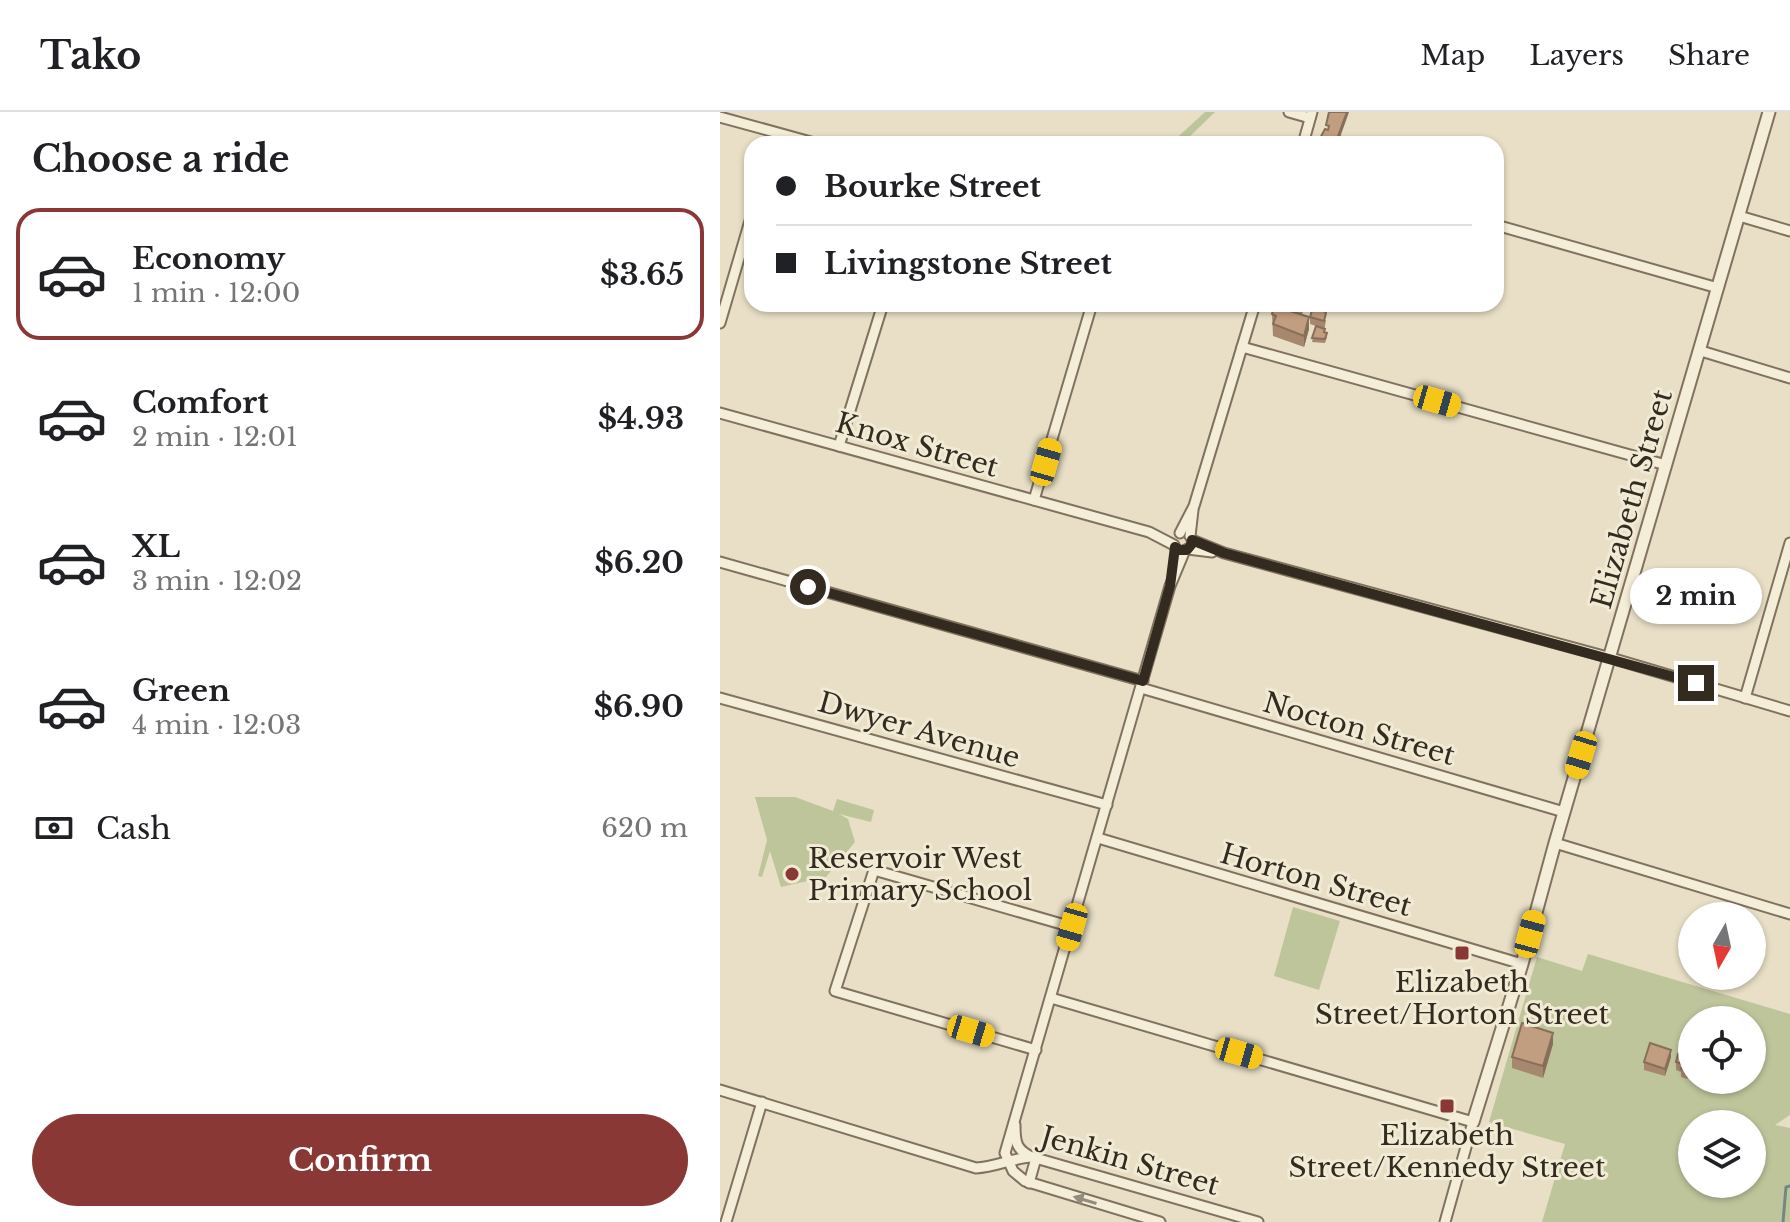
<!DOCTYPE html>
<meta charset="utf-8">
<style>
body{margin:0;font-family:"Libre Baskerville",serif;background:#f6f6f6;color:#202124;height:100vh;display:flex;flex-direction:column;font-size:30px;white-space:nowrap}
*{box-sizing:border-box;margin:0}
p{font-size:26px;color:#757577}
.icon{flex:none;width:44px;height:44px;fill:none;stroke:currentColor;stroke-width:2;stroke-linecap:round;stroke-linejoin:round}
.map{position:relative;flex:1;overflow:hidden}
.side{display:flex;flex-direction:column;background:#fff;width:720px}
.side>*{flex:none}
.top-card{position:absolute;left:24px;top:24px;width:760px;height:176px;border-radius:24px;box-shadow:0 2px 6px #0004;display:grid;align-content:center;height:176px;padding:0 32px;background:#fff}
.needle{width:52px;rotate:189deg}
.controls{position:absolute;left:958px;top:790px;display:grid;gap:16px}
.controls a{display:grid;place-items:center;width:88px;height:88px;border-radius:50%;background:#fff;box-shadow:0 2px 6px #0004;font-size:40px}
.end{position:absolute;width:36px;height:36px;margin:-18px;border:10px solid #332a20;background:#fff;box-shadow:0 0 0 4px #fff}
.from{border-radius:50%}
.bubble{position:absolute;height:56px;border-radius:28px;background:#fff;box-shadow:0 2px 6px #0004;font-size:26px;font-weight:700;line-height:56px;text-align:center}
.car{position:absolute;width:24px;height:48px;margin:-24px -12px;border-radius:10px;box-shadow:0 0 6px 2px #0007;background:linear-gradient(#f5c518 24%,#345 0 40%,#f5c518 0 76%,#345 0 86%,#f5c518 0)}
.top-card b{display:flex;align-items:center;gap:28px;height:76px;font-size:30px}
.top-card b+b{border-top:2px solid #e0e0e0}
.top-card i{width:20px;height:20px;background:#202124}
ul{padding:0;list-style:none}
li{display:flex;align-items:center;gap:24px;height:132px;margin:0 16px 12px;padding:0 16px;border:4px solid transparent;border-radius:24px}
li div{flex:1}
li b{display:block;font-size:30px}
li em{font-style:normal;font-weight:700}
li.on{border-color:#893835}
li>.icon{width:72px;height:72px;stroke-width:1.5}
h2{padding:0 32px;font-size:36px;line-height:96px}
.pay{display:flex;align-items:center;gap:20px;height:88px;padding:0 32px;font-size:30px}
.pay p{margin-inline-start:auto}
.cta{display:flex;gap:16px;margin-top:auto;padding:16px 32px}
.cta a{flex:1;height:92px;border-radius:48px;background:#893835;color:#fff;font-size:32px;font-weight:700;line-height:92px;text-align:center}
header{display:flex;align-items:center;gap:48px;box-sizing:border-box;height:112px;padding:0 40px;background:#fff;border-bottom:2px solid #e0e0e0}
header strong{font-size:38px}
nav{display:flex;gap:44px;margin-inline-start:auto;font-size:28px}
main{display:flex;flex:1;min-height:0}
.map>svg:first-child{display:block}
</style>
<header>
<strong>Tako</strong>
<nav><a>Map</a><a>Layers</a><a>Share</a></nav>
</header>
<main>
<section class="side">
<h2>Choose a ride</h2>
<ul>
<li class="on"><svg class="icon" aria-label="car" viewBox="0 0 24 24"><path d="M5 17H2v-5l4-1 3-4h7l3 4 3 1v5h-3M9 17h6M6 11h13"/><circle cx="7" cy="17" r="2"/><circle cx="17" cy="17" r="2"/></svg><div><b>Economy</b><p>1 min · 12:00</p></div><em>$3.65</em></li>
<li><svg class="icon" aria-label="car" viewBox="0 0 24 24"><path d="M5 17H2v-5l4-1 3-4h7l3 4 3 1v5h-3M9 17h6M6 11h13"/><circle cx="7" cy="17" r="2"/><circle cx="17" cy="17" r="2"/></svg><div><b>Comfort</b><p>2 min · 12:01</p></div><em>$4.93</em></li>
<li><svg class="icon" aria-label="car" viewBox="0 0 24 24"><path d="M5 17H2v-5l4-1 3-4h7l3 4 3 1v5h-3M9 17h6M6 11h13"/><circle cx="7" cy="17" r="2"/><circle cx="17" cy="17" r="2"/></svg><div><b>XL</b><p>3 min · 12:02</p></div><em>$6.20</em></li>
<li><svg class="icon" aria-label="car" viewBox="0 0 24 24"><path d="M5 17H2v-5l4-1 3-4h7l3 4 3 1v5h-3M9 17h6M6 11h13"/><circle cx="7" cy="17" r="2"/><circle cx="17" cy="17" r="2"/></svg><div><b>Green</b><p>4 min · 12:03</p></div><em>$6.90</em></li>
</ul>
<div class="pay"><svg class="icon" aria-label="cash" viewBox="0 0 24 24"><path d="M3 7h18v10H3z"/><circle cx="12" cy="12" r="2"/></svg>Cash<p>620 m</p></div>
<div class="cta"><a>Confirm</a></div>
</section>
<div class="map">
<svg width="1070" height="1110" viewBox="0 0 1070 1110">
<rect width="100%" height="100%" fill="#e8dfc6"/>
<!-- green -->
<g fill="#bec59b" fill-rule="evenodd">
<path d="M485,0H495L462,32H450Z"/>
<path d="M35,685H75L113,699L117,687L154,698L151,710L119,702L128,707L135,730L106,765L61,775L50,739L42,765L38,764L47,728Z"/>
<path d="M573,795L620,809L599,878L554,864Z"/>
<path d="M868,842L1070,902V1003L1055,1013L1070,1016V1110H822L845,1032L769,1010L817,845L862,859ZM972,908H1032V968H972ZM972,1012H1032V1072H972Z"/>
</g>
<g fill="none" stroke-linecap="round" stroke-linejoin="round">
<!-- stream -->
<path stroke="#6f8984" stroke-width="3" d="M1063,1110L1066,1075L1070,1074"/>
<defs>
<g id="minor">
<path d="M569,0L590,6"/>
<path d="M0,5L98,32"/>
<path d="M583,32L592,0"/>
<path d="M1019,104L1070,119"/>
<path d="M776,113L998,176"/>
<path d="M0,211L32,102"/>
<path d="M522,235L946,353"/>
<path d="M981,239L1070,266"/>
<path d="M0,301L429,420L454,433"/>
<path d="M119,334L163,192"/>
<path d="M314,388L372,192"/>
<path d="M460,421L474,394L535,192"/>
<path d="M470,424L473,398"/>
<path d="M472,428L504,441L891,546L1070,599"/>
<path d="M468,437L492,440"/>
<path d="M0,450L423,569"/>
<path d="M421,576L844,700"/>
<path d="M0,586L387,693"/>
<path d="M1025,586L1070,431"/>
<path d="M378,726L802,852"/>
<path d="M835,731L1070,802"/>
<path d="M331,886L753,1010L725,1110"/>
<path d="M316,938L115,879L154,758L352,815"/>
<path d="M0,978L256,1056C276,1055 292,1046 312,1045"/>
<path d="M295,1013C295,1030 296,1038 312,1045L538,1110"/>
<path d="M309,1071L316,1046"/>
<path d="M6,1110L42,990"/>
<path d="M440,1110L305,1069L293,1059L285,1041L450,474L465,438"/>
</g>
<path id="tertiary" d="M753,1010L802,852L835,731L1049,0"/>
</defs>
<!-- minor casing -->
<use href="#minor" stroke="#81725e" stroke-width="13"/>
<!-- tertiary casing -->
<use href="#tertiary" stroke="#81725e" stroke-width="15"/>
<!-- minor -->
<use href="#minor" stroke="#f4edd8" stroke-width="9"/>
<!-- tertiary -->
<use href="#tertiary" stroke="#f4edd8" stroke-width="11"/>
</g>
<!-- wall -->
<g fill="#a7886e">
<path d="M561,192H585L582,203L589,217L584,235L553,224L552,202L560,196Z"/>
<path d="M590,205L606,208L604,220L607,225L605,231L592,230L596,214L590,212Z"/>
<path d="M833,932L823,966L792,956V945Z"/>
<path d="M972,939V955L967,967L961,965V960L956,958V950Z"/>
<path d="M951,945L945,964L924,958V950Z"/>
</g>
<!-- shaded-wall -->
<g fill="#886f5a">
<path d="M627,0H629L618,31V24Z"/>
<path d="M589,205V217L584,235V224Z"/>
<path d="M833,921V932L823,966V954Z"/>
<path d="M951,938V945L945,964V957Z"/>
<path d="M972,947V955L967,967V959Z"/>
</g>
<!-- building -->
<g fill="#c29e80" stroke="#886f5a" stroke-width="2">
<path d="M609,0H627L618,24L622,25L620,32H605L598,30L605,17L608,18L609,14L606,13Z"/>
<path d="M561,192H583L581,199Z"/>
<path d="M554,194L589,205L584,224L553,212L556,204L552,202Z"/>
<path d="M593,195L602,197L606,201L604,209L590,205Z"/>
<path d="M596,214L605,217L604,220L607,221L605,227L592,226Z"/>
<path d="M802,911L833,921L823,954L792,945Z"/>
<path d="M930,931L951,938L945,957L924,950Z"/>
<path d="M968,938L972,939V947L967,959L961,957L963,952L956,950L958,942L966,944Z"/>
</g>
<!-- one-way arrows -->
<defs><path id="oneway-solid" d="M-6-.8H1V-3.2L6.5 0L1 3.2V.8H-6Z" transform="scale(2)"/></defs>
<use fill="#948c7c" href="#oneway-solid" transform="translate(365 1088) rotate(-163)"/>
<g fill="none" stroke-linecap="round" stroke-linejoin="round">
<!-- route -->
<path stroke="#332a20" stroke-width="10" d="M88,475L423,569L450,474L455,435L460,438H467L471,433L472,428L504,441L976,571"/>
</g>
<!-- markers -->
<g fill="#893835" stroke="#f1ead4" stroke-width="3">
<circle cx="72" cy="762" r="8"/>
<rect x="734" y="833" width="16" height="16" rx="4"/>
<rect x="719" y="986" width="16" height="16" rx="4"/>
</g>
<g text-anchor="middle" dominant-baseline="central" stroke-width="6" stroke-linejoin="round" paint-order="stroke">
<!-- street labels -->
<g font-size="28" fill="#332a20" stroke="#f1ead4">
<text transform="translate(197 333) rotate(16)">Knox Street</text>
<text transform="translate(912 387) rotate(-74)">Elizabeth Street</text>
<text transform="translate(639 617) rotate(16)">Nocton Street</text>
<text transform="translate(199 618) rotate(16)">Dwyer Avenue</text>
<text transform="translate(596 768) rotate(16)">Horton Street</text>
<text transform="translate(410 1049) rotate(16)">Jenkin Street</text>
</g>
<!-- poi labels -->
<g font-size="28" fill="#332a20" stroke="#f1ead4">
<text x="88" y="746" text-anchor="start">Reservoir West<tspan x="88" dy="32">Primary School</tspan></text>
<text x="742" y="870">Elizabeth<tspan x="742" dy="32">Street/Horton Street</tspan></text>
<text x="727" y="1023">Elizabeth<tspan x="727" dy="32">Street/Kennedy Street</tspan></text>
</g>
</g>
</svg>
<div class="controls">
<a><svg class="needle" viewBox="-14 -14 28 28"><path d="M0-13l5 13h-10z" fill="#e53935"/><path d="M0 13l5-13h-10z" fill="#757577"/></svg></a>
<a><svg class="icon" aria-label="locate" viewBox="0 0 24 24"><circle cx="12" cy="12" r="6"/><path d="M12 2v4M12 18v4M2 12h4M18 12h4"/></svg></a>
<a><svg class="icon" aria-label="layers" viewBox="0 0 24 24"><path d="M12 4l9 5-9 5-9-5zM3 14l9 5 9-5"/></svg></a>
</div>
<i class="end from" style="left:88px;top:475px"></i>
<i class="end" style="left:976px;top:571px"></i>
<div class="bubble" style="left:910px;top:456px;width:132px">2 min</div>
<i class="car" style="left:717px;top:289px;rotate:106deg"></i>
<i class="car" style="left:326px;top:350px;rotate:16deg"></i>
<i class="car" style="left:861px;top:643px;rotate:197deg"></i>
<i class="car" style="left:352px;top:815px;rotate:196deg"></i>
<i class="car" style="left:810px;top:822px;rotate:15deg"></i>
<i class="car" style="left:251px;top:919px;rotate:107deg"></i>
<i class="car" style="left:519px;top:941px;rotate:106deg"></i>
<div class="top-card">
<b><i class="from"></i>Bourke Street</b>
<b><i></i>Livingstone Street</b>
</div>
</div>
</main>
